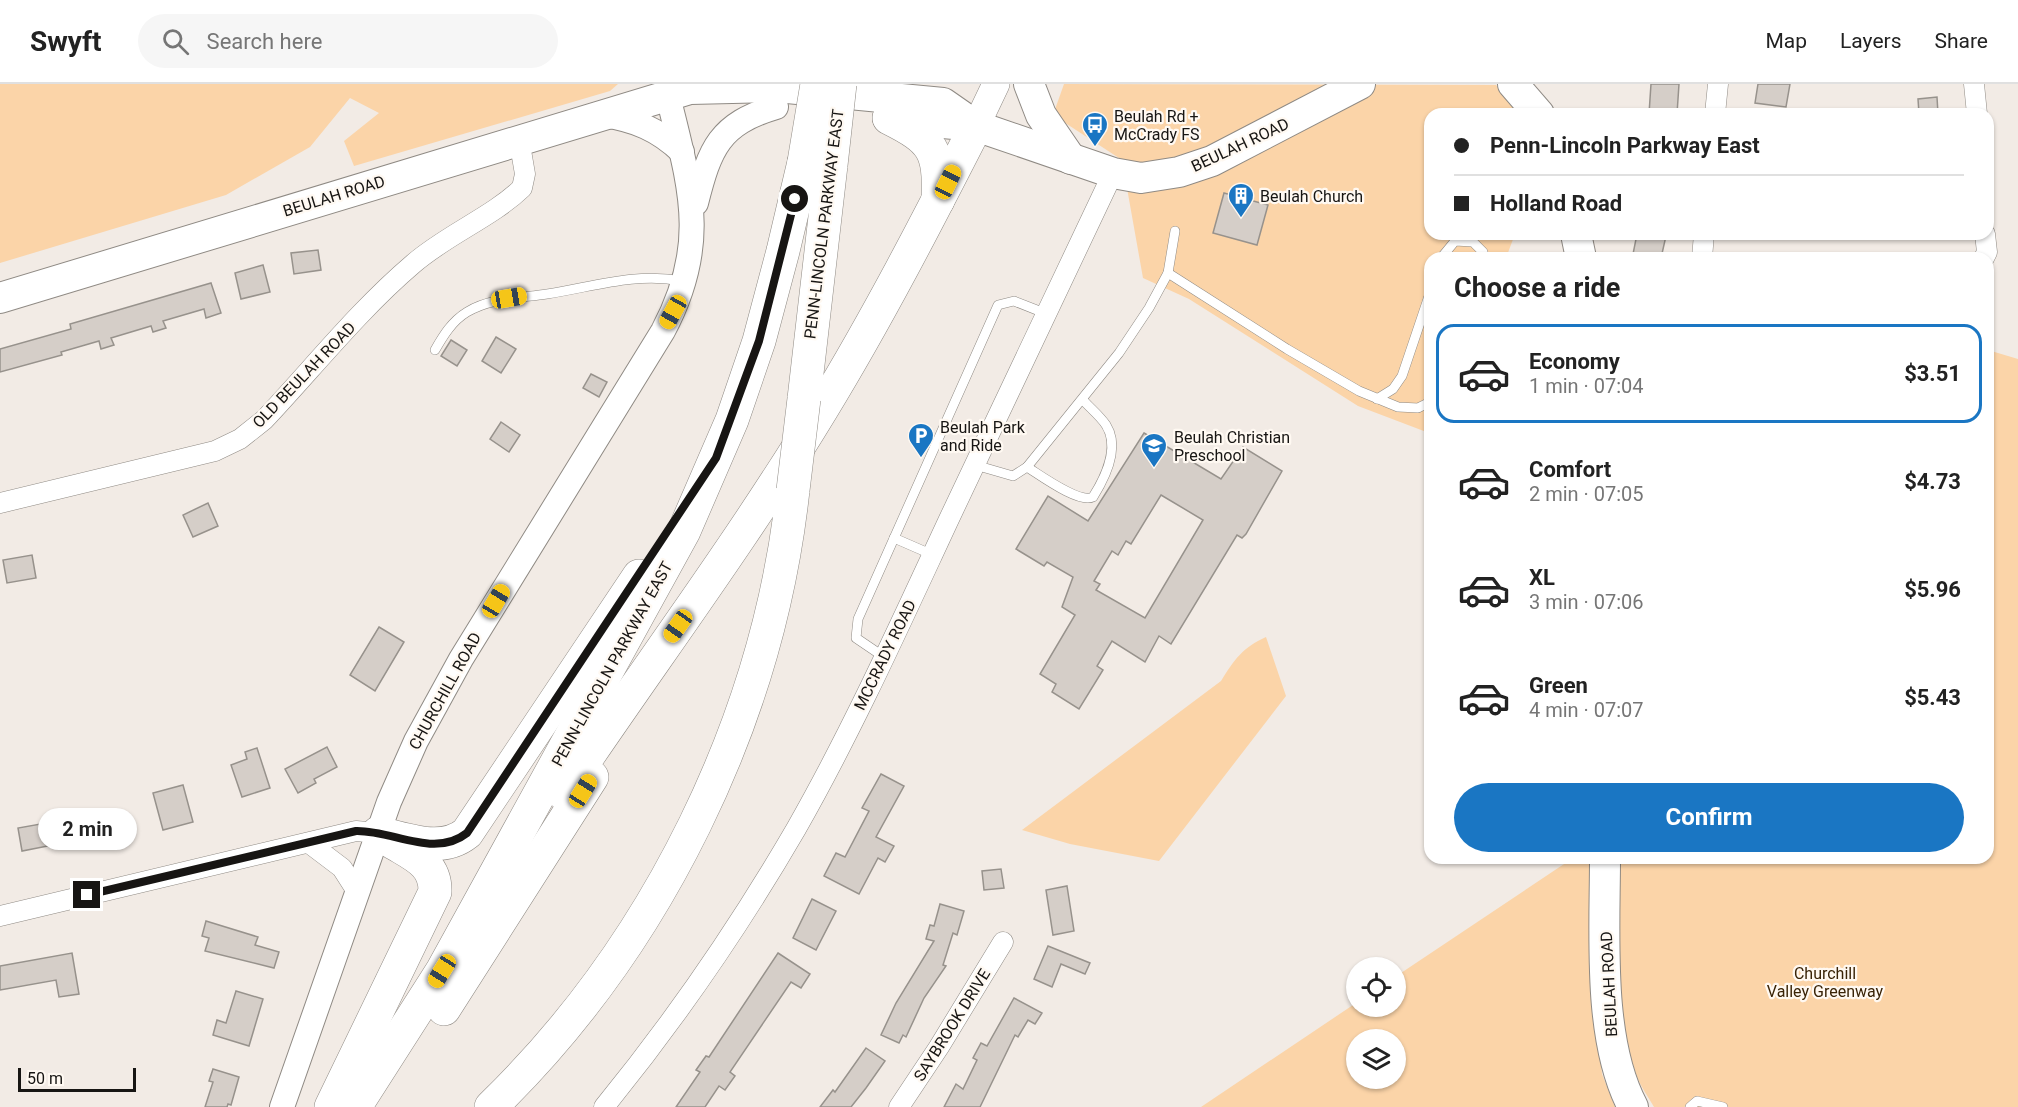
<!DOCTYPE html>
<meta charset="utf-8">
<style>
body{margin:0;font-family:Roboto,sans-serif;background:#f6f6f6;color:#222;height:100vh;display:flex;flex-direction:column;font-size:22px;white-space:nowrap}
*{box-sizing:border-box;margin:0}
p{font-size:20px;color:#767676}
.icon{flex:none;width:33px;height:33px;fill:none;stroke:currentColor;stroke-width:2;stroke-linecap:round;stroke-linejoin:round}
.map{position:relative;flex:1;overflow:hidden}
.side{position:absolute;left:1424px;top:168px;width:570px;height:612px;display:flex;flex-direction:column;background:#fff;border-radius:18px;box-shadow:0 2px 4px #0004}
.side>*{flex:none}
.top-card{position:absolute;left:1424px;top:24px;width:570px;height:132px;border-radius:18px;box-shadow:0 2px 4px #0004;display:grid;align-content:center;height:132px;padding:0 30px;background:#fff}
.buttons{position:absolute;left:1346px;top:873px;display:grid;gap:12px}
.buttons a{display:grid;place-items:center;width:60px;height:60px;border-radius:50%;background:#fff;box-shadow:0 2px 4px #0004;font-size:30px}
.scale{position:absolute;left:18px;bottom:15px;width:118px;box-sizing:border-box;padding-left:6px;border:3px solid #171513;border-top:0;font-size:16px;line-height:21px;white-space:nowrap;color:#171513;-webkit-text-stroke:4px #fff9f2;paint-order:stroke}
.end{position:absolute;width:27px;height:27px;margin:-14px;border:8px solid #171513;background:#fff;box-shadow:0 0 0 3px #fff}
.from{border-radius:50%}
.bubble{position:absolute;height:42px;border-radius:21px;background:#fff;box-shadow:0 2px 4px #0004;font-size:20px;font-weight:700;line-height:42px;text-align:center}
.car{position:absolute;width:18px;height:36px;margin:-18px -9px;border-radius:8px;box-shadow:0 0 4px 2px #0007;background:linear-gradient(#f5c518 24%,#345 0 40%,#f5c518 0 76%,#345 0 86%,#f5c518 0)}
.top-card b{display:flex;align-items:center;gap:21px;height:57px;font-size:22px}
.top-card b+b{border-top:2px solid #e0e0e0}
.top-card i{width:15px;height:15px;background:#222}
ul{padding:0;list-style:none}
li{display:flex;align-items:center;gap:18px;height:99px;margin:0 12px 9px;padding:0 18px;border:3px solid transparent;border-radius:18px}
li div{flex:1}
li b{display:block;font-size:22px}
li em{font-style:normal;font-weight:700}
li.on{border-color:#1a76c3}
li>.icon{width:54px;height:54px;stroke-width:1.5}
h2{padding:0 30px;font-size:27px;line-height:72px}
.action{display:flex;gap:12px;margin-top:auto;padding:12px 30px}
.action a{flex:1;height:69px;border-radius:36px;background:#1a76c3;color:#fff;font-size:24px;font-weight:700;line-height:69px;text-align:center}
header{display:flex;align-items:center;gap:36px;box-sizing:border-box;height:84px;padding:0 30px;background:#fff;border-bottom:2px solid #e0e0e0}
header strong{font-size:28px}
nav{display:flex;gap:33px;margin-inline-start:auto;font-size:21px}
.search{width:420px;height:54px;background:#f6f6f6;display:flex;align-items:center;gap:15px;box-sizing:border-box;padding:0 21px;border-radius:33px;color:#767676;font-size:22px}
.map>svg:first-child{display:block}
</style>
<header>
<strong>Swyft</strong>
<div class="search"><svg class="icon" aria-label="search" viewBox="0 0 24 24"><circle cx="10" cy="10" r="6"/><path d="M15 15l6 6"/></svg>Search here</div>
<nav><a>Map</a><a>Layers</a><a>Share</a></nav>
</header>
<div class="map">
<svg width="2018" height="1023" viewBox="0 0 2018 1023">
<rect width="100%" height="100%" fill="#f2ebe5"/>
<!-- green -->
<g fill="#fbd4a8" fill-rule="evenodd">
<path d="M0,0H618L610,7L354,82L344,57L379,29L350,14L310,63L226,111L0,179Z"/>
<path d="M1064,0L1496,1L1521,30H1430V150H1515L1506,174H1430L1429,349L1358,322L1189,215L1143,194L1122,76L1053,31Z"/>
<path d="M1988,266L2018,275V1023H1654C1648,1012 1640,1002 1636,990C1612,922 1617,845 1615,774H1988Z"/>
<path d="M1266,553L1286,612L1159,777L1070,760L1022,746L1221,597C1234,576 1243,563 1266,553Z"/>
<path d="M1573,774H1592V881L1602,990L1615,1023H1201L1356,919V922H1395V893ZM1356,956H1395V994H1356Z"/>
</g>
<!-- building -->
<g fill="#d5cec8" stroke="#97928c" stroke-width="1.5" fill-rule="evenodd">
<path d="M1651,0H1679L1677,30H1649Z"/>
<path d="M1758,0H1790L1786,23L1755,19Z"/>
<path d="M1937,13L1938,30H1919L1918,15Z"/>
<path d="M1224,109L1268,121L1257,161L1213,149Z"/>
<path d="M1637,150L1666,152L1661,174L1633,170Z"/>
<path d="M318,166L321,186L294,190L291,169Z"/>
<path d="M263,181L270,208L241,215L235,189Z"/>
<path d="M211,199L221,229L206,234L204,225L163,237L166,244L153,248L151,242L111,254L114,261L101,265L99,257L61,268L62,271L0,288V265L71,245L70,240Z"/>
<path d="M496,253L516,265L501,289L482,277Z"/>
<path d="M451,256L467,266L457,282L441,272Z"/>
<path d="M591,290L607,298L599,313L583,304Z"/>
<path d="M501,338L520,351L509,368L490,355Z"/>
<path d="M1144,349L1221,395L1243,363L1282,387L1246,450L1242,454L1237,451L1171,560L1159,552L1145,578L1112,557L1097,582L1103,586L1079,625L1052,608L1056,600L1040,590L1075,531L1062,523L1073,493L1047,478L1044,482L1016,465L1048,412L1088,437ZM1161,411L1203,436L1145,534L1096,506L1100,500L1094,497L1112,467L1118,471L1126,457L1131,460Z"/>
<path d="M208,419L218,442L193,453L183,431Z"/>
<path d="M32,471L36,494L7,499L3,476Z"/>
<path d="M379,543L404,558L375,607L350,591Z"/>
<path d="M327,663L337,683L314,695L316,699L298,709L285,685Z"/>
<path d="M257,664L270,704L242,713L231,681L247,675L245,668Z"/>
<path d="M881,690L904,702L876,753L894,762L885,778L878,774L859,810L824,792L836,769L845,773L869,727L862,724Z"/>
<path d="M183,701L193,738L163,746L153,709Z"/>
<path d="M116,728L118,747L80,751L78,732Z"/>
<path d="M46,739L47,745L55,743L58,760L22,767L18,744Z"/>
<path d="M1001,785L1004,804L984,806L982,787Z"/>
<path d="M1067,802L1074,847L1053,851L1046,806Z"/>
<path d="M812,815L836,827L816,866L793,854Z"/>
<path d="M940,820L964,827L957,851L953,849L943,881L946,882L924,914L906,953L903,951L899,959L881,951L896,919L934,857L926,855L930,841L934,842Z"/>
<path d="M206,837L258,853L255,861L279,868L274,884L205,867L209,854L202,852Z"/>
<path d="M1048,862L1090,879L1085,890L1061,880L1052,903L1034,895Z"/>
<path d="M72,869L79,910L59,913L56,896L0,906V882Z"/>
<path d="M778,869L810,890L801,904L791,898L730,988L735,992L725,1006L719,1002L705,1023H676L700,988L696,986L706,972L709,973Z"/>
<path d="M236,907L263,915L249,962L213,951L217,936L226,939Z"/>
<path d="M1014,914L1042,929L1035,940L1028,936L1018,953L1015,951L980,1023H944L956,1000L963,1005L977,976L973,974L981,959L987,962Z"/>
<path d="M866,964L885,977L866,1004L851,1023H820L833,1006L835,1008Z"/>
<path d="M213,985L239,993L231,1021L228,1020L227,1023H205L213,998L209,997Z"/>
</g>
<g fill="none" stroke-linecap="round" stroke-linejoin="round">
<defs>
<g id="service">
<path d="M1441,174L1455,157L1473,158L1483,168L1484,174"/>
<path d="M1168,189L1287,265L1359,307L1398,323L1418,324L1430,318"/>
<path d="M435,266C443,252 452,237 467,228C490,214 520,214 547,210C593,203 635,188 682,197"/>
<path d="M1377,315L1393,305L1402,292L1430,209"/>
<path d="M975,381L1013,392L1027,383L1119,269L1149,224L1168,189L1175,147"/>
<path d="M1027,383C1040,391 1079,420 1093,413C1105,394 1120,363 1106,341C1100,332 1090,324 1083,316"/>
<path d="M894,454L933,471"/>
<path d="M884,573L856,554L858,535L998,221L1014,217L1047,230"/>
<path d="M1690,1023L1697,1017L1723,1023"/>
</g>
<g id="minor">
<path d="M1974,0L1977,30"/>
<path d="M1715,30L1718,0"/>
<path d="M1702,174L1704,150"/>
<path d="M1984,174L1987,168L1985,150"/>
<path d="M0,419L215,367L240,355L264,336C313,284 359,226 413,180C446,151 492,133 522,104L525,90L519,55"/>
<path d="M309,759L342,784L358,809"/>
<path d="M0,832L356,747L378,749"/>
<path d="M604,1023C675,936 739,843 796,745C853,645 901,538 950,433C1005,319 1059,204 1113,89"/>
<path d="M899,1023L939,963L1003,858"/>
</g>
<g id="tertiary">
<path d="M603,31C635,36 658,45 682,68"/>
<path d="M696,119C710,64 719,40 776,23"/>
<path d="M282,1023L389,718L416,657L461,575L663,247C710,159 690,103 668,12"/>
</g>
<path id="secondary" d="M976,42L996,0"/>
<g id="primary">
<path d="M1029,0L1041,31L1071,75"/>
<path d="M1513,0L1539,30"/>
<path d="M888,34L976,42"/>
<path d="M1576,150L1581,174"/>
<path d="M0,214L690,5L777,3L943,19L976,42L1113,89L1141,94L1179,88L1212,77L1360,0"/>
<path d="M1605,774C1605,849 1597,956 1633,1023"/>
</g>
<g id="motorway">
<path d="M889,34C933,56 940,66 938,116"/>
<path d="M804,315L831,81"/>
<path d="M563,709C649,581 742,457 822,325C878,233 927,138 976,42"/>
<path d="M378,749C408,755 441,770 467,749L639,492"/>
<path d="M444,925L592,693"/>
<path d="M331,1023L435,808C436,779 413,771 392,758"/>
<path d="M355,1023L442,887L684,447L732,336L759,257L783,167L804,78"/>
<path d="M491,1023C657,862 768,636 793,406"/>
</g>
</defs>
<!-- service casing -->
<use href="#service" stroke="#8f8a84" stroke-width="10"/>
<!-- minor casing -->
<use href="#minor" stroke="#8f8a84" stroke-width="21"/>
<!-- tertiary casing -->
<use href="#tertiary" stroke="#8f8a84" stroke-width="26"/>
<!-- secondary casing -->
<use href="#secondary" stroke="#8f8a84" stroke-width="28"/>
<!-- primary casing -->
<use href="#primary" stroke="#8f8a84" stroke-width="32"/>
<!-- motorway casing -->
<use href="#motorway" stroke="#8f8a84" stroke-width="34"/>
<!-- service -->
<use href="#service" stroke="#fff" stroke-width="9"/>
<!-- minor -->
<use href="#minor" stroke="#fff" stroke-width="20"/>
<!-- tertiary -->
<use href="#tertiary" stroke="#fff" stroke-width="24"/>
<!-- secondary -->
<use href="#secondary" stroke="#fff" stroke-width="27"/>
<!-- primary -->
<use href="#primary" stroke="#fff" stroke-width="30"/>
<!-- motorway -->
<use href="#motorway" stroke="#fff" stroke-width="33"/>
<defs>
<g id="motorway-bridge">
<path d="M804,78L817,0"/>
<path d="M831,81L840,0"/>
<path d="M793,406L804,315"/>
</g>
</defs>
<!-- motorway-bridge casing -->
<use href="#motorway-bridge" stroke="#8f8a84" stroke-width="34" stroke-linecap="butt"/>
<!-- motorway-bridge -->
<use href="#motorway-bridge" stroke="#fff" stroke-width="33"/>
</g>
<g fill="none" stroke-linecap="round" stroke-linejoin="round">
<!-- route -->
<path stroke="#171513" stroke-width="8" d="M87,811L356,747C393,746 434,775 467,749L716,374L759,257L795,115"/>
</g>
<!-- icons -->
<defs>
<symbol id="bus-pin" viewBox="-11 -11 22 30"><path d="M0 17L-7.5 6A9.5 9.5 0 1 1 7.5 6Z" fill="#1a76c3" stroke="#fff9f2"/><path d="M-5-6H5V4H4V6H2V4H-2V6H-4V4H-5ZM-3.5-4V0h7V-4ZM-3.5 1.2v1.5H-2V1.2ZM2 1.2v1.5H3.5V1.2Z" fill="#fff"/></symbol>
<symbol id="building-pin" viewBox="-11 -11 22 30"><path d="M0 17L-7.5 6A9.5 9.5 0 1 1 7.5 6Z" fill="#1a76c3" stroke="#fff9f2"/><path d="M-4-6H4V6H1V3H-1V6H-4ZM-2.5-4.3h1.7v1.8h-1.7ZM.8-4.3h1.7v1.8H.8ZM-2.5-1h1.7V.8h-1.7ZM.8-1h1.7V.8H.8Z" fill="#fff"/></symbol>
<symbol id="parking-pin" viewBox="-11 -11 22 30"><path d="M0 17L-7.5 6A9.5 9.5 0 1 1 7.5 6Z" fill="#1a76c3" stroke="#fff9f2"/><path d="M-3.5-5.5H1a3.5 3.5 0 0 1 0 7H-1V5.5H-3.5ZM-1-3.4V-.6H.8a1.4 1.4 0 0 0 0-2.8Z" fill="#fff"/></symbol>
<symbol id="school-pin" viewBox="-11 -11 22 30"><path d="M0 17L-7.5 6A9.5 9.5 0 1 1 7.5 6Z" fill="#1a76c3" stroke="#fff9f2"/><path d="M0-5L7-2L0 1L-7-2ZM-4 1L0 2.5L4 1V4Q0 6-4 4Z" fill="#fff"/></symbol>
</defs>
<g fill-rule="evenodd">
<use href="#bus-pin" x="1080" y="26" width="30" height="40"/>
<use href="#building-pin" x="1226" y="97" width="30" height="40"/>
<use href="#parking-pin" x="906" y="337" width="30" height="40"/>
<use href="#school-pin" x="1139" y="347" width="30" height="40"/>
</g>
<g text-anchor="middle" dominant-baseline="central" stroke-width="4.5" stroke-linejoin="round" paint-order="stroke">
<!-- poi labels -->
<g font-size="16" fill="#171513" stroke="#fff9f2" text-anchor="start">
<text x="1114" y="32">Beulah Rd +<tspan x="1114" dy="18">McCrady FS</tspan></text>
<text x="1260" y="112">Beulah Church</text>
<text x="940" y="343">Beulah Park<tspan x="940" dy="18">and Ride</tspan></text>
<text x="1174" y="353">Beulah Christian<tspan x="1174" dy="18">Preschool</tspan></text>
</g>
<!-- street labels -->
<g font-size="16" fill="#171513" stroke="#fff9f2">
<text transform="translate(1240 61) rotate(-25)">BEULAH ROAD</text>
<text transform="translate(334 112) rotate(-17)">BEULAH ROAD</text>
<text transform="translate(824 140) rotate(-83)">PENN-LINCOLN PARKWAY EAST</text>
<text transform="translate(304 291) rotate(-46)">OLD BEULAH ROAD</text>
<text transform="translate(885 571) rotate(-64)">MCCRADY ROAD</text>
<text transform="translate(612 580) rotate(-61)">PENN-LINCOLN PARKWAY EAST</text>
<text transform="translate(445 607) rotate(-61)">CHURCHILL ROAD</text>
<text transform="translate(1609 900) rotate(-93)">BEULAH ROAD</text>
<text transform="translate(952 941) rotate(-58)">SAYBROOK DRIVE</text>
</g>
<!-- park labels -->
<g font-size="16" fill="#3a2407" stroke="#fff9f2">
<text x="1825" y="889">Churchill<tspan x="1825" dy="18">Valley Greenway</tspan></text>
</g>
</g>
</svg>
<div class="buttons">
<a><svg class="icon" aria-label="locate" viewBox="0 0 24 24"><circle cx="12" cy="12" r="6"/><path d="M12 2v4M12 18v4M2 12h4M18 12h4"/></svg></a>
<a><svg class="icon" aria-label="layers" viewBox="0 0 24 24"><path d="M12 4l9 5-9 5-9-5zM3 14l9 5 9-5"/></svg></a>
</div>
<div class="scale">50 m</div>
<i class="end from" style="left:795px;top:115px"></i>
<i class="end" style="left:87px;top:811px"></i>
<div class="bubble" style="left:38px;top:724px;width:99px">2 min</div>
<i class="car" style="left:948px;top:98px;rotate:26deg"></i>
<i class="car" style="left:509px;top:214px;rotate:80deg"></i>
<i class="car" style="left:673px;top:228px;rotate:209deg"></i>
<i class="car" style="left:496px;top:517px;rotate:31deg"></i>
<i class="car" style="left:678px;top:542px;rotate:215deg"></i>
<i class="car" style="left:583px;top:707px;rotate:32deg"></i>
<i class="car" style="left:442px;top:887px;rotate:212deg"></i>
<div class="top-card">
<b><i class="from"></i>Penn-Lincoln Parkway East</b>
<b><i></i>Holland Road</b>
</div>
<section class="side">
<h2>Choose a ride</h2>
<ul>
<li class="on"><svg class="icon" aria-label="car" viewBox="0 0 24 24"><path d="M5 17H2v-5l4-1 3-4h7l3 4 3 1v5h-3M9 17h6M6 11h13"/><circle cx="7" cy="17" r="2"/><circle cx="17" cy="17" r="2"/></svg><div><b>Economy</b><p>1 min · 07:04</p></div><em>$3.51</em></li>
<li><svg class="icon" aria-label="car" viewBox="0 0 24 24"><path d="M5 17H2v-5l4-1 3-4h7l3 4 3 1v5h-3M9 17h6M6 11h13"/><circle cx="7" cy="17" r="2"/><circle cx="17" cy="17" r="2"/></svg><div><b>Comfort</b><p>2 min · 07:05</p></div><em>$4.73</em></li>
<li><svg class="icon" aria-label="car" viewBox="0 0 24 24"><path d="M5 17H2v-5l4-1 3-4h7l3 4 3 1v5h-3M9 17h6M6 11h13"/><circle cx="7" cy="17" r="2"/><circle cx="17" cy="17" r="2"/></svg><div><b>XL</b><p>3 min · 07:06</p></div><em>$5.96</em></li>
<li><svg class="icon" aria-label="car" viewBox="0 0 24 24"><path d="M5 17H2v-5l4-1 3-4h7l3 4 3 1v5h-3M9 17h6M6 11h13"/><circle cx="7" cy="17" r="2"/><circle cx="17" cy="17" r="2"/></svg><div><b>Green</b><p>4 min · 07:07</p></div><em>$5.43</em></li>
</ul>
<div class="action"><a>Confirm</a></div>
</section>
</div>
